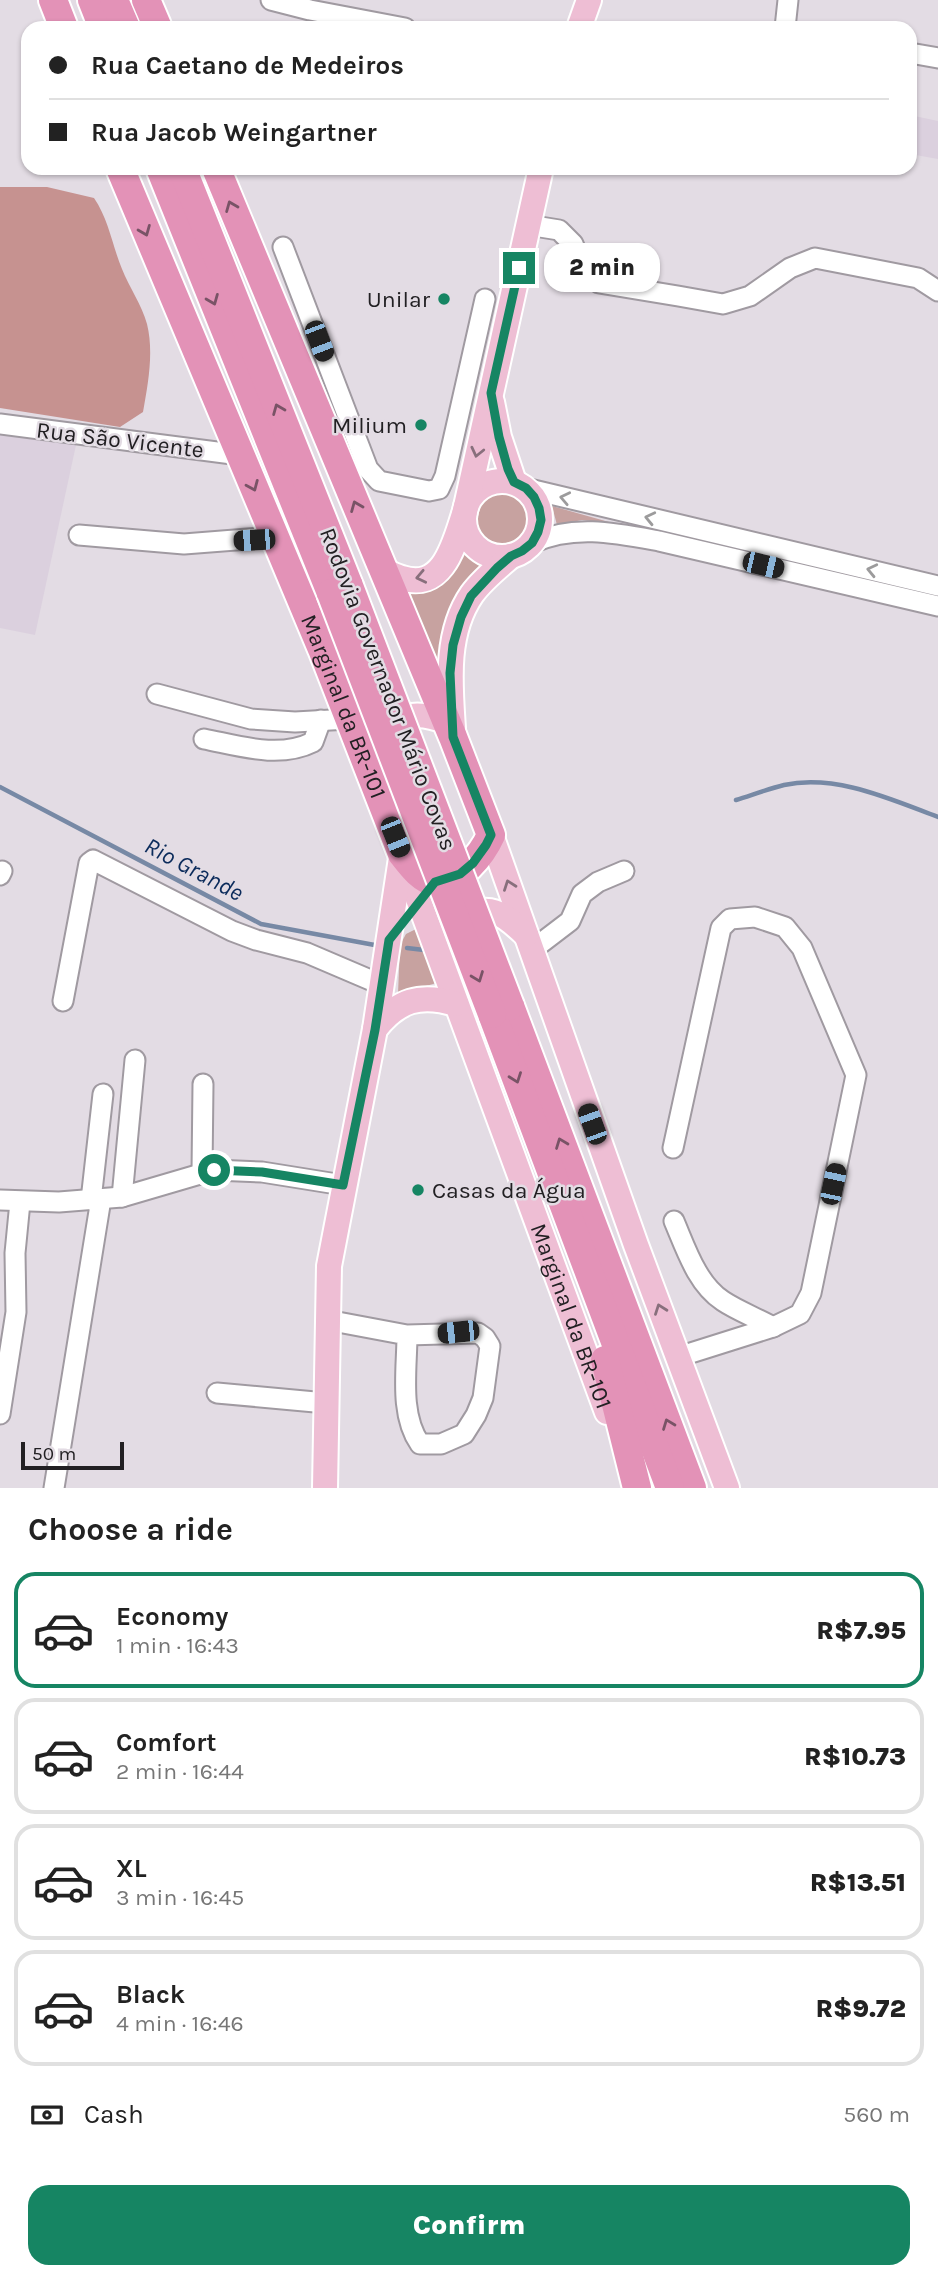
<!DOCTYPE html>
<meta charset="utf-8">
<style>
body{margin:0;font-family:Karla,sans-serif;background:#f2f2f2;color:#222;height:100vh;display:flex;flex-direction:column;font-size:26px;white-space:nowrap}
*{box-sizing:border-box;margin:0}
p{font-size:23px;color:#767676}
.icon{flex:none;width:38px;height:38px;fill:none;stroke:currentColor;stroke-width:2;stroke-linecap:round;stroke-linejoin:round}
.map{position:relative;height:1488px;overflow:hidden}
.details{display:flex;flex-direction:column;background:#fff;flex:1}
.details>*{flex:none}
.top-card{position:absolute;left:21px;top:21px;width:896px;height:154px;border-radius:21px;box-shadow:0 2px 5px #0004;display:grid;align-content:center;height:154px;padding:0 28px;background:#fff}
.scale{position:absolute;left:21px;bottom:18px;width:103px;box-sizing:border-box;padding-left:7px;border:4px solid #222023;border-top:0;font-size:19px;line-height:24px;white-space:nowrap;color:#222023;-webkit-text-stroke:5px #e3dce4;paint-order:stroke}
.end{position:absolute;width:32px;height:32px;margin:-16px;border:9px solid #168563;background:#fff;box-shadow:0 0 0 4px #fff}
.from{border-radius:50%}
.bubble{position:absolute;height:49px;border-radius:21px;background:#fff;box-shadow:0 2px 5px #0004;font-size:23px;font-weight:800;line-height:49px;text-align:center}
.car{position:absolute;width:21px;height:42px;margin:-21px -10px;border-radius:9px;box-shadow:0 0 5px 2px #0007;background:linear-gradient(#222 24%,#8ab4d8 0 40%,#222 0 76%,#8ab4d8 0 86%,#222 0)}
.top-card b{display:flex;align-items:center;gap:24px;height:66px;font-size:26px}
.top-card b+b{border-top:2px solid #e0e0e0}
.top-card i{width:18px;height:18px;background:#222}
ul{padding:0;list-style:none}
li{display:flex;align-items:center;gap:21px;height:116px;margin:0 14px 10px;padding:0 14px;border:4px solid #e0e0e0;border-radius:21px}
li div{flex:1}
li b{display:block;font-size:26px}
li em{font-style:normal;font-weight:800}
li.current{border-color:#168563}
li>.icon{width:63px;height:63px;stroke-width:1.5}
h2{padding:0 28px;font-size:32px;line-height:84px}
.pay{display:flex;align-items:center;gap:18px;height:77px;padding:0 28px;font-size:26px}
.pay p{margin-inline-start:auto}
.button{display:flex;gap:14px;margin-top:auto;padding:14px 28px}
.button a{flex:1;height:80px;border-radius:21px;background:#168563;color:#fff;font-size:28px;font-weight:800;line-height:80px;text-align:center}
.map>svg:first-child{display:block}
</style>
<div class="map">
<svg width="938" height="1488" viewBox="0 0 938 1488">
<rect width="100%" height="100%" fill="#e3dce4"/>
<!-- built -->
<g fill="#dbd0de">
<path d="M910,115L938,121V159L910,154Z"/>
<path d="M0,435L76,445L35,635L0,628Z"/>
</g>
<!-- green -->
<g fill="#c7a2a0">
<circle cx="503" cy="520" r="30"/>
<path d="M552,506L616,524L582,520L557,525Z"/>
<path d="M464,544L473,555L485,560L469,581L439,671L404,593L436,589L453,568Z"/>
<path d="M420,927L440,982L398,994L400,945L406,934Z"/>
</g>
<!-- forest -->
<path fill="#c69290" d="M0,187H47L94,198C109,220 112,245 122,269C129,287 142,305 147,324C154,352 148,384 143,412L120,427L0,408Z"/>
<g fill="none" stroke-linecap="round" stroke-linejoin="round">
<!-- stream -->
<g stroke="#7789a5" stroke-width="4.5">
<path d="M0,787L261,924L380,946"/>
<path d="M736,800C752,795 768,789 784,785C836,774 890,799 938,817"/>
<path d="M407,948L424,950"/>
</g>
<defs>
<g id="minor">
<path d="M271,0L310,10L405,28"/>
<path d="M785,28L788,0"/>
<path d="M910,53L938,58"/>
<path d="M528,225L559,230L573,244L584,270L599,283L678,296L723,304L750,296L790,268L815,258L918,278L938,291"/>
<path d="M283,247L368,469L379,481L429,491L439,489L445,476L485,299"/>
<path d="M0,424L240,455"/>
<path d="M525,488L938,586"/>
<path d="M79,535L184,544L274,537"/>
<path d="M532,543C574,524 616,533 659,541L938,606"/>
<path d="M157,694L251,719L295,722L349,719"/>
<path d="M204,739C240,746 279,759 313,742L321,720"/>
<path d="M0,875L2,871"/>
<path d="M532,950L570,921L582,894L598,882L624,871"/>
<path d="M63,1001L89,863L93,860L232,931L256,940L307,953L382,985"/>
<path d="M673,1148L721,928L730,919L755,917L785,927L802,948L856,1075L811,1293L800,1314L773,1327L678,1357"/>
<path d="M202,1172L203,1084"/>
<path d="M122,1197L135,1060"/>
<path d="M0,1200L59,1202L122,1197L214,1170L262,1172L343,1185"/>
<path d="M91,1200L103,1094"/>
<path d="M674,1221C686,1249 697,1284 723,1301C738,1311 757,1318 773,1327"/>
<path d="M327,1320L407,1335L478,1333L485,1338L490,1346L483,1398L476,1415L464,1434L441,1444H420C399,1414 407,1369 407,1335"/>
<path d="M217,1393L326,1403"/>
<path d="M0,1414L16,1312L15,1253L20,1202"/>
<path d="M54,1488L101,1199"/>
</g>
<g id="major">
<path d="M579,28L589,0"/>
<path d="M492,402L499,437L514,482"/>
<circle cx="502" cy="519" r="38"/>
<path d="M382,570C388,572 395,576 402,578C445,592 455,540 465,511L541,168"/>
<path d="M385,726C405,712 425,713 447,722"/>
<path d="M453,728C450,684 445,633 472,594C482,580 497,568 511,556"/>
<path d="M491,835L636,1245L727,1488"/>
<path id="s1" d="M403,858L607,1412"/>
<path d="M457,920C489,902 502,912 526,935"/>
<path d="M375,1029C398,1000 420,993 456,1004"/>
<path d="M325,1488L329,1266L375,1029L401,858"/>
</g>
<g id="highway">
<path d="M53,0L64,28"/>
<path d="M92,0L103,28"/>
<path d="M114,0L126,28"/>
<path d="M146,0L158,28"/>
<path id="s2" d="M120,168L322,649L402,854C410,864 421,880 435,882C458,886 483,853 491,835L453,737L216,168"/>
<path d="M160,168L331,593"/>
<path d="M182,168L349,586"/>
<path d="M510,1006L692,1488"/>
<path d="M492,1014L670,1488"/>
<path d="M605,1360L637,1488"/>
</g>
</defs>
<!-- minor casing -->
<use href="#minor" stroke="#a09aa1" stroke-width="23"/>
<!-- major casing -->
<use href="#major" stroke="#fff" stroke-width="28"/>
<!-- highway casing -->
<use href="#highway" stroke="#fff" stroke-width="32"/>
<!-- minor -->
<use href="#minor" stroke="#fff" stroke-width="19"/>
<!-- major -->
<use href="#major" stroke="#eebed4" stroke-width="24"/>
<!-- highway -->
<use href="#highway" stroke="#e392b7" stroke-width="28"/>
<defs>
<g id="highway-bridge">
<path d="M349,586L510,1006"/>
<path d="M331,593L492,1014"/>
</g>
</defs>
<!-- highway-bridge casing -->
<use href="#highway-bridge" stroke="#fff" stroke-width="32" stroke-linecap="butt"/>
<!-- highway-bridge -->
<use href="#highway-bridge" stroke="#e392b7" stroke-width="28"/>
</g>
<!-- one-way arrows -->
<defs><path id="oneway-chevron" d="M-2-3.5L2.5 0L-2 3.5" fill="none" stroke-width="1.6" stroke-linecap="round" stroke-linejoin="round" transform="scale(1.75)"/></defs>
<g stroke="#795366">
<use href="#oneway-chevron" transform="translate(231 206) rotate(-112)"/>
<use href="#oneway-chevron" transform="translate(145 231) rotate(68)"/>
<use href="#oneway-chevron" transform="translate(213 300) rotate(68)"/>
<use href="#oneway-chevron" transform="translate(278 409) rotate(-112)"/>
<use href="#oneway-chevron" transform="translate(253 486) rotate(67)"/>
<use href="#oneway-chevron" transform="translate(356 506) rotate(-112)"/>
<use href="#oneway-chevron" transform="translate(478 977) rotate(69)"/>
<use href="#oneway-chevron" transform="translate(516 1078) rotate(70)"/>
<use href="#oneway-chevron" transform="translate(561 1143) rotate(-111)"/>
<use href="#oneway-chevron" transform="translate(668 1424) rotate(-111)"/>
</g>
<g stroke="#886f7c">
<use href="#oneway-chevron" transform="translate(477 452) rotate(103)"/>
<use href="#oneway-chevron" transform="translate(421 577) rotate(168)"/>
<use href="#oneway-chevron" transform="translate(509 885) rotate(-110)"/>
<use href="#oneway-chevron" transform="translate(660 1309) rotate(-110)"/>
</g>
<g stroke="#9c9b9c">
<use href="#oneway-chevron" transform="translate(565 498) rotate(-168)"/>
<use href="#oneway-chevron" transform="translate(650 518) rotate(-167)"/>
<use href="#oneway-chevron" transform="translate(872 570) rotate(-167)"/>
</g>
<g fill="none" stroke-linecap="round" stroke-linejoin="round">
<!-- route -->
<path stroke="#168563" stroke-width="9" d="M214,1170L262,1172L343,1185L375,1030L389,940L435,882L460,874L473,863L486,845L491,835L453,737L450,673L453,645L461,617L471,596L497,568L511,556L522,551L532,543L538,532L541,520L539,508L534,497L526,488L514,482L508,469L499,437L491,393L519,268"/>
</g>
<!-- markers -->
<g fill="#168563" stroke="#e3dce4" stroke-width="2.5">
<circle cx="444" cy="299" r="7"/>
<circle cx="421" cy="425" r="7"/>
<circle cx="418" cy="1190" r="7"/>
</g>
<g text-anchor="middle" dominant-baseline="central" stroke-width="5" stroke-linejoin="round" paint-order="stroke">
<!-- poi labels -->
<g font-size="23" fill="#222023" stroke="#e3dce4" text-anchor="end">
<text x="430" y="299">Unilar</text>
<text x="407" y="425">Milium</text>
<text x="432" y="1190" text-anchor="start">Casas da Água</text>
</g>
<!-- street labels -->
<g font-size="23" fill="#222023" stroke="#e3dce4">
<text transform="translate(120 440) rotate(7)">Rua São Vicente</text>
<text transform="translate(388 689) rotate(69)">Rodovia Governador Mário Covas</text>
<text stroke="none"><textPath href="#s2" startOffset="583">Marginal da BR-101</textPath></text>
<text stroke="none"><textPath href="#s1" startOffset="488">Marginal da BR-101</textPath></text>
</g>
<!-- water labels -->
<g font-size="24" font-style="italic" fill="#0b2b5b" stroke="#e3dce4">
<text transform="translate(194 869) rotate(28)">Rio Grande</text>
</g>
</g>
</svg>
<div class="scale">50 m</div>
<i class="end from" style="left:214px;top:1170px"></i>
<i class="end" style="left:519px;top:268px"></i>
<div class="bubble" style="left:544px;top:243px;width:116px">2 min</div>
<i class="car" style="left:319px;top:341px;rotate:159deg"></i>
<i class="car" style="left:254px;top:540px;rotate:267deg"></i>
<i class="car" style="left:763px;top:565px;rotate:103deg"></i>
<i class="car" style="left:395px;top:837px;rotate:158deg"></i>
<i class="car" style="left:592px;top:1124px;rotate:340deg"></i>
<i class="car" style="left:833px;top:1184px;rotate:12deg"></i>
<i class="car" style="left:458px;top:1332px;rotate:264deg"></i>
<div class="top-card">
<b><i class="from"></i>Rua Caetano de Medeiros</b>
<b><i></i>Rua Jacob Weingartner</b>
</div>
</div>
<section class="details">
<h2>Choose a ride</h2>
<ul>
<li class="current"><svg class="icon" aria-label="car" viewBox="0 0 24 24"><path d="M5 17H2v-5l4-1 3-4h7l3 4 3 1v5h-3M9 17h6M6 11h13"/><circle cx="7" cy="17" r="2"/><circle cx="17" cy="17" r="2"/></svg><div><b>Economy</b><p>1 min · 16:43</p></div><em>R$7.95</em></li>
<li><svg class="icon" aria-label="car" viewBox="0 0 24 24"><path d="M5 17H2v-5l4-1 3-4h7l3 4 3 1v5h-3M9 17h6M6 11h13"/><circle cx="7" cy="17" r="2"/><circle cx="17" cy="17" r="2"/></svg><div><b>Comfort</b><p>2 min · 16:44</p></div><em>R$10.73</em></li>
<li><svg class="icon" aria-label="car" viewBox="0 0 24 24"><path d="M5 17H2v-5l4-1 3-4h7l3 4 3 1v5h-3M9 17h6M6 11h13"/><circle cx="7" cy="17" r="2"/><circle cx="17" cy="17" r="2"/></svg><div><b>XL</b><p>3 min · 16:45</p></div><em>R$13.51</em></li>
<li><svg class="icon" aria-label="car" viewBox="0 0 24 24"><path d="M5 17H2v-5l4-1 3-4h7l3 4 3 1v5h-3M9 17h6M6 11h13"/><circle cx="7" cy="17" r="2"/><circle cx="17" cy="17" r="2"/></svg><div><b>Black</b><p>4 min · 16:46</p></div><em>R$9.72</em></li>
</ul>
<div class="pay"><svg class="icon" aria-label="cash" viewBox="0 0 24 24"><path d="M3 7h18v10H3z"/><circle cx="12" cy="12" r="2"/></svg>Cash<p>560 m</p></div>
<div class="button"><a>Confirm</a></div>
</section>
